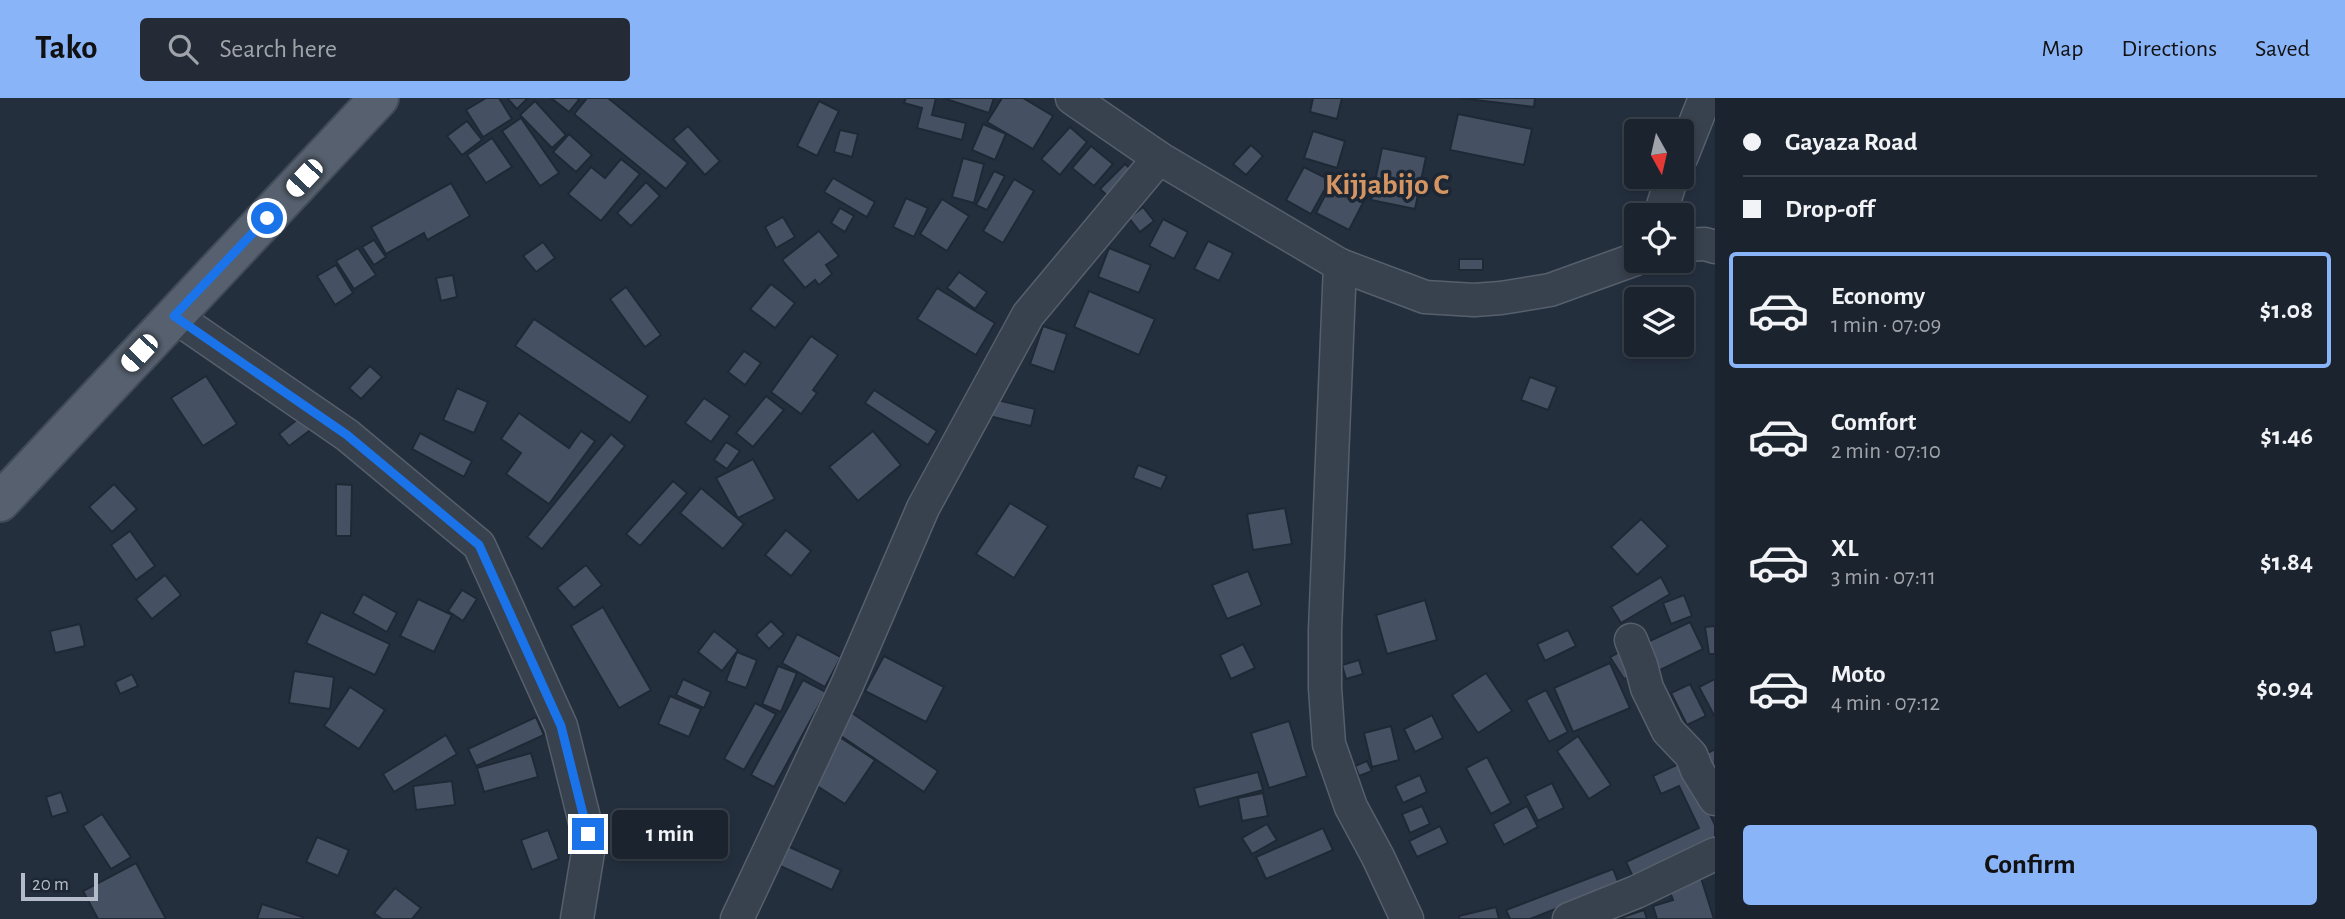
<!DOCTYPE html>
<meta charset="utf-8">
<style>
body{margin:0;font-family:"Alegreya Sans",sans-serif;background:#242b36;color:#f1f3f6;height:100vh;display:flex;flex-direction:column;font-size:26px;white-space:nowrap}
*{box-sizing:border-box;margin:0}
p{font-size:23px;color:#a0a4aa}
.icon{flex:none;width:38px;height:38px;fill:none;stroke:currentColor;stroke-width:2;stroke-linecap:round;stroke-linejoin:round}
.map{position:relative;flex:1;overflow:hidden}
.sheet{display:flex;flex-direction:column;background:#1b232e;width:630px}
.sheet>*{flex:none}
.top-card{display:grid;align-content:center;height:154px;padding:0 28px;background:#1b232e}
.needle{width:46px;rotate:172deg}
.fabs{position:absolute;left:1624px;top:21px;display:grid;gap:14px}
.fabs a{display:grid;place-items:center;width:70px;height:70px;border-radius:7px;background:#1b232e;box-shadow:0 4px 10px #0003,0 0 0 2px #39404a;font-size:35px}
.scale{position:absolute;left:21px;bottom:18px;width:77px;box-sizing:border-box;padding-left:7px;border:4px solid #b4bcc9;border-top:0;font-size:19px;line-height:24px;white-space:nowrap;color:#b4bcc9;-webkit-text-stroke:5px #1d2633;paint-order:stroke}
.end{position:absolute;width:32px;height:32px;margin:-16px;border:9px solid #1a73e8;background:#fff;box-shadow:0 0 0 4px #fff}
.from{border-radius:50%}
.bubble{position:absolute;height:49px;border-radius:7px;background:#1b232e;box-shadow:0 4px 10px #0003,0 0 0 2px #39404a;font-size:23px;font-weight:600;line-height:49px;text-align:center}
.car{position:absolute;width:21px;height:42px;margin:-21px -10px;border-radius:9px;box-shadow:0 0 5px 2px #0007;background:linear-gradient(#fff 24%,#345 0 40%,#fff 0 76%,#345 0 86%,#fff 0)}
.top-card b{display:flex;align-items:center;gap:24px;height:66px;font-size:26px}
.top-card b+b{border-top:2px solid #39404a}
.top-card i{width:18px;height:18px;background:#f1f3f6}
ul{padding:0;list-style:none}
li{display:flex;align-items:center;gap:21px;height:116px;margin:0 14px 10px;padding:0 14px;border:4px solid transparent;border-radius:7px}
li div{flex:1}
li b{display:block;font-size:26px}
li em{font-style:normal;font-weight:600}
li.selected{border-color:#8ab4f8}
li>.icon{width:63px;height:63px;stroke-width:1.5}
.action{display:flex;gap:14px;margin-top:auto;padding:14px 28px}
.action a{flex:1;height:80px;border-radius:7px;background:#8ab4f8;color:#111;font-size:28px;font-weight:600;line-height:80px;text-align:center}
header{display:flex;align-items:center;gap:42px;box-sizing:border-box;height:98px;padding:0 35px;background:#8ab4f8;color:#111}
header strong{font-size:33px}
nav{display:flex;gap:38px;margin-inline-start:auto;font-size:24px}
.search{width:490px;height:63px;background:#242b36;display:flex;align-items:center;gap:18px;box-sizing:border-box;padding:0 24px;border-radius:7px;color:#a0a4aa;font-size:26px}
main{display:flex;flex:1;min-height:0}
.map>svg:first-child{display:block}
</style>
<header>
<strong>Tako</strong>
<div class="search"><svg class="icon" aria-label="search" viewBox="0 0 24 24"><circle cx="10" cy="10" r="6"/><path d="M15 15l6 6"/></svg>Search here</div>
<nav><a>Map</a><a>Directions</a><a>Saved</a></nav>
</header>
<main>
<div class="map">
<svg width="1715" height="821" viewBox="0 0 1715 821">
<rect width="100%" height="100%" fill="#242f3e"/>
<!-- building -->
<g fill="#455162" stroke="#1f2835" stroke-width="2">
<path d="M486,0H499L512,21L483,39L466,12Z"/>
<path d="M507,0H528L517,11Z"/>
<path d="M551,0H577L579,2L569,14Z"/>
<path d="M587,0H608L688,65L666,91L574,16Z"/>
<path d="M906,0H936L932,17L966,25L962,42L917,30L922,10L904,5Z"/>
<path d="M943,0H994L989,15Z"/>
<path d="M1002,0H1023L1053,18L1033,51L987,24Z"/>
<path d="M1313,0H1342L1337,21L1310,14Z"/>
<path d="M1459,0H1535L1534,9Z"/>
<path d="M535,3L566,37L552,50L520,17Z"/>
<path d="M819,3L839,13L817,58L797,48Z"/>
<path d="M1458,16L1532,31L1524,67L1450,52Z"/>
<path d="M521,20L559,75L540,88L502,33Z"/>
<path d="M467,23L482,42L462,57L447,38Z"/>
<path d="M983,26L1006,36L995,62L972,52Z"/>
<path d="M688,28L720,63L705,77L673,41Z"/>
<path d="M1070,29L1087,44L1060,77L1041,61Z"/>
<path d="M840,32L858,36L852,59L834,54Z"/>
<path d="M1313,33L1345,43L1337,70L1304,60Z"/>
<path d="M569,36L592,57L576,74L553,54Z"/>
<path d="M492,40L512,69L486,85L467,57Z"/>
<path d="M1251,47L1263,58L1246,77L1233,66Z"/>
<path d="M1091,48L1113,66L1094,88L1072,70Z"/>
<path d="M1382,50L1426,59L1415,111L1371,102Z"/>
<path d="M963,60L984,66L974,105L952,99Z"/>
<path d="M621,61L640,76L601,123L568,96L591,69L605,80Z"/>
<path d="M1125,66L1136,76L1111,101L1100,91Z"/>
<path d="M1304,69L1330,82L1311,116L1286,102Z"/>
<path d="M994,73L1005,78L987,112L976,107Z"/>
<path d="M833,80L875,104L867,119L824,94Z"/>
<path d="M1334,80L1367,97L1349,132L1316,115Z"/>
<path d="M1014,81L1034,93L1003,145L983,133Z"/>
<path d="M646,84L660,98L631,128L617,115Z"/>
<path d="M451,85L470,118L427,142L424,135L386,156L371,129Z"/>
<path d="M906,100L928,110L914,139L893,129Z"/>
<path d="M942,101L969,118L947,153L920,136Z"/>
<path d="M1143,109L1154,123L1140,134L1129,120Z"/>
<path d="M840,110L854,118L845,134L831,125Z"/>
<path d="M783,119L795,139L776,150L765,129Z"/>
<path d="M1163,121L1188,134L1174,161L1149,148Z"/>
<path d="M819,133L839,158L826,167L832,176L819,187L815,182L805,190L782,162Z"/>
<path d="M374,142L386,159L374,167L362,149Z"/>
<path d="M1208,143L1233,155L1219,183L1194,171Z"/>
<path d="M543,144L555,160L536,174L523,158Z"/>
<path d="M358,150L376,177L354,191L336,163Z"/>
<path d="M1109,150L1151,167L1139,195L1098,179Z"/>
<rect x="1459" y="161" width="24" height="11"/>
<path d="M336,167L353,195L335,207L317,178Z"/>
<path d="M959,174L987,194L975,211L947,190Z"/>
<path d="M453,177L457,199L441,203L436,180Z"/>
<path d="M771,186L795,205L775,230L750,211Z"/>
<path d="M626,189L661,237L645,249L610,201Z"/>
<path d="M937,190L995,225L976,257L917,221Z"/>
<path d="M1089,193L1155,221L1139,257L1074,229Z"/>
<path d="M534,221L648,298L630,325L515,248Z"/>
<path d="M1043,228L1067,236L1054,274L1030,266Z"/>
<path d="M811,238L838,257L813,292L817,295L801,316L771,294Z"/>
<path d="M744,253L761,265L745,287L728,274Z"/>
<path d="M370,268L382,279L361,301L349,290Z"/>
<path d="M206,278L237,326L203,348L171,300Z"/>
<path d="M1530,279L1557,289L1548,312L1521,302Z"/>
<path d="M457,290L488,304L474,335L443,322Z"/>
<path d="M874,292L937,333L928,347L865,305Z"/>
<path d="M766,298L784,312L753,349L736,335Z"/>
<path d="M704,300L730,318L711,344L685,325Z"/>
<path d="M993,301L1035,311L1031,328L989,318Z"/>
<path d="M519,315L569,350L581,333L595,343L549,406L506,376L521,355L501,341Z"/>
<path d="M303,317L313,330L289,348L279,336Z"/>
<path d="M873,333L901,367L858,403L829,369Z"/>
<path d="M420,335L472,363L464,379L412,351Z"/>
<path d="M611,336L625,348L542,451L527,439Z"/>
<path d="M726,344L740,353L727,371L714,362Z"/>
<path d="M753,361L775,401L738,420L716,380Z"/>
<path d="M1138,367L1167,378L1161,391L1133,380Z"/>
<path d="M673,383L687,395L640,448L626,436Z"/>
<path d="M114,386L137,411L112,434L89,409Z"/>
<path d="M336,386L352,387L351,438H336Z"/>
<path d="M701,390L744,426L723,451L680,415Z"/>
<path d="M1010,405L1048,428L1014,480L976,456Z"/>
<path d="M1285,410L1292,446L1253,452L1247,416Z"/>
<path d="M1641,421L1668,448L1637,477L1611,449Z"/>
<path d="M786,432L811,453L791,478L765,457Z"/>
<path d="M130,433L155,468L136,482L111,447Z"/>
<path d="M586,467L602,487L574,510L557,490Z"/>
<path d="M1248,473L1262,507L1227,521L1212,487Z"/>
<path d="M165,477L181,497L152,521L136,501Z"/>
<path d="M1661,479L1670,496L1621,525L1611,509Z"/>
<path d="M462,492L477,501L463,523L448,513Z"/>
<path d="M363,496L397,515L387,534L353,515Z"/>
<path d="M1684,497L1692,518L1671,526L1663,505Z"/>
<path d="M418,501L452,517L434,554L400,538Z"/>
<path d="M1425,502L1437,542L1387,556L1376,517Z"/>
<path d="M603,509L651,592L619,610L571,528Z"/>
<path d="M321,514L390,546L375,577L306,545Z"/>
<path d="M771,523L784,536L769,551L756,537Z"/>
<path d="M1690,524L1703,551L1652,576L1639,548Z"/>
<path d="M80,526L85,548L55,555L50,533Z"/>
<path d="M1715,528V556H1709L1705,529Z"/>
<path d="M1568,532L1576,548L1545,563L1537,546Z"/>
<path d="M714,533L738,552L722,573L698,554Z"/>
<path d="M797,536L841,559L825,589L782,565Z"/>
<path d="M1243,546L1255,570L1231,581L1220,557Z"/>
<path d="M1623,552L1636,574L1624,581L1610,559Z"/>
<path d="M737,554L757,562L746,590L726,583Z"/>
<path d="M884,558L944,589L926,624L865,593Z"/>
<path d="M1359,562L1363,576L1346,581L1342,567Z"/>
<path d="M1610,565L1630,610L1573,634L1554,590Z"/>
<path d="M778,568L797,575L781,614L762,606Z"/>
<path d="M294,573L334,579L330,611L289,605Z"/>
<path d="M1486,575L1512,613L1478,635L1452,597Z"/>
<path d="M132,576L138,588L120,596L115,584Z"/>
<path d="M683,581L711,594L704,610L676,597Z"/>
<path d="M1715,581V619L1699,589Z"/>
<path d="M803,582L826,594L774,689L751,677Z"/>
<path d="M1690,586L1706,618L1687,627L1671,595Z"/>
<path d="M350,589L385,612L359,651L324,628Z"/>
<path d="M1546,592L1568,634L1549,644L1526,602Z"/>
<path d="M670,598L701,611L689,639L658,626Z"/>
<path d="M755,605L776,616L744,672L724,661Z"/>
<path d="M852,615L938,673L924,694L838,636Z"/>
<path d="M1432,617L1443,640L1415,654L1404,631Z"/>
<path d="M536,619L544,637L476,668L468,651Z"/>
<path d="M1289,623L1307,678L1269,690L1251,635Z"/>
<path d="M1391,628L1399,662L1372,669L1364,635Z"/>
<path d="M446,637L457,656L394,694L383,676Z"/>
<path d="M838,638L875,662L845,706L808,682Z"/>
<path d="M1578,638L1611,687L1589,701L1557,653Z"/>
<path d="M1715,651V674L1706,656Z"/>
<path d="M531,655L538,679L484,694L477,670Z"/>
<path d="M1487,659L1511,705L1491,716L1466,670Z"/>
<path d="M1367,663L1372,673L1359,678L1355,668Z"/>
<path d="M1685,663L1715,727V745L1635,783L1626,764L1699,730L1679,688L1661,696L1653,678Z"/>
<path d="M1258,674L1263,692L1199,709L1194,690Z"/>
<path d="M1420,677L1427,694L1403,705L1395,688Z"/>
<path d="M452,683L455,707L416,712L413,688Z"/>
<path d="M1552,685L1564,710L1538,723L1525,698Z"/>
<path d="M61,694L68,714L52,719L46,699Z"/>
<path d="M1263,695L1268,718L1242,723L1238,700Z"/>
<path d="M1422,708L1430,726L1410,735L1402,716Z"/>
<path d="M1527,708L1538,729L1504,747L1493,726Z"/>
<path d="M676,715L696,734L674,756L654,737Z"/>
<path d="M102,716L131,759L111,771L83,728Z"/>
<path d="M1267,726L1277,742L1252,756L1242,740Z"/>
<path d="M1440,728L1448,745L1417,759L1409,743Z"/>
<path d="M1323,730L1333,752L1266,781L1256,759Z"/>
<path d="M548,732L559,761L532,772L521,742Z"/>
<path d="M317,739L349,752L338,778L306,764Z"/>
<path d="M785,747L841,772L832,792L776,766Z"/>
<path d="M136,765L166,821H98L83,793Z"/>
<path d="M1613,771L1619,786L1530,821H1510L1506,812Z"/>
<path d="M1701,780L1714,821H1657L1653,808L1673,802L1669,791Z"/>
<path d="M395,790L421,810L412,821H382L374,815Z"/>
<path d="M262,806L303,819L302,821H257Z"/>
<path d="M1496,809L1499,821H1459V818Z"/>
<path d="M1644,812L1647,821H1617Z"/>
</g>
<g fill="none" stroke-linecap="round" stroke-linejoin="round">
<defs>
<g id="minor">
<path d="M1072,0L1159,60L1340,167L1325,532V590L1329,646L1351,709L1378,759L1407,821"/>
<path d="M1682,58L1705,0"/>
<path d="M1660,117L1672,79"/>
<path d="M1682,147L1705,146L1715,149"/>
<path d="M1340,167L1425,199L1474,202L1501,200L1550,192L1636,161"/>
<path d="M174,218L347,337L479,447L561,628L588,736L589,748L577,821"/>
<path d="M1631,542L1641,567L1647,590L1668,633L1691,657L1697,672L1715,701"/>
<path d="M737,821L847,587L923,410L1028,217L1159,60"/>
<path d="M1569,821L1636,794L1715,756"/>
</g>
<path id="primary" d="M0,404L379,0"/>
</defs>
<!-- minor casing -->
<use href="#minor" stroke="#565f6c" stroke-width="35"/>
<!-- primary casing -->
<use href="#primary" stroke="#414a57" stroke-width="42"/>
<!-- minor -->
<use href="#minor" stroke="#38414e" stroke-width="32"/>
<!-- primary -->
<use href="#primary" stroke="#56606e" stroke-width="38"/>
</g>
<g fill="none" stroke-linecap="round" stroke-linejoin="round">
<!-- route -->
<path stroke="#1a73e8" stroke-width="9" d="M267,120L174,218L347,337L479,447L561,628L588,736"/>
</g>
<g text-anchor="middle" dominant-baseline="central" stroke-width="7" stroke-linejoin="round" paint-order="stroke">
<!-- quarter labels -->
<g font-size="30" font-weight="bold" fill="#d59563" stroke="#1d2633">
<text x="1387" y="87">Kijjabijo C</text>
</g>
</g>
</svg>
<div class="fabs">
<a><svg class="needle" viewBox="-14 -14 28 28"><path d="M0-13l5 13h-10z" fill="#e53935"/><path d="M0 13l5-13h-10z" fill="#a0a4aa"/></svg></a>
<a><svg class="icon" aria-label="locate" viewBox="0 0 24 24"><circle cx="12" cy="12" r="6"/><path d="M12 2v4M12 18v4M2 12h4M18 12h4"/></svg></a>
<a><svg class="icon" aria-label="layers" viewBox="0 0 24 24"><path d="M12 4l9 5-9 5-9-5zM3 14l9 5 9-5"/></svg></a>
</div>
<div class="scale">20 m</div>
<i class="end from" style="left:267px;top:120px"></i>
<i class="end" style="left:588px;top:736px"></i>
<div class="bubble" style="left:612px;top:712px;width:116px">1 min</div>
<i class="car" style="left:304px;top:80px;rotate:223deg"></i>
<i class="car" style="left:139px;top:255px;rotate:223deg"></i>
</div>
<section class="sheet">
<div class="top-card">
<b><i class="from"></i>Gayaza Road</b>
<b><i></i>Drop-off</b>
</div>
<ul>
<li class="selected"><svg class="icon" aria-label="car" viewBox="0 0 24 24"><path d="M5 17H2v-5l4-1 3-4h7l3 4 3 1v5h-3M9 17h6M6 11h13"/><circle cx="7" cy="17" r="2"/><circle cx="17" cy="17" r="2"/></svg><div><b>Economy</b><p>1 min · 07:09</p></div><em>$1.08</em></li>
<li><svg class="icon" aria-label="car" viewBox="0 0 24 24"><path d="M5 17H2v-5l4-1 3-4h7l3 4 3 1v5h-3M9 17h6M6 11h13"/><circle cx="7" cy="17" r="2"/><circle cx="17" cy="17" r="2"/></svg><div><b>Comfort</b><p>2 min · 07:10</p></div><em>$1.46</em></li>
<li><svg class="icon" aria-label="car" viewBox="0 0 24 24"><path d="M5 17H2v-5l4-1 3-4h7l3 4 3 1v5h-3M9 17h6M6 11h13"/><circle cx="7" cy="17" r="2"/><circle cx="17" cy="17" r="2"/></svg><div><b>XL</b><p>3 min · 07:11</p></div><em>$1.84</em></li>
<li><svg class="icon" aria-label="car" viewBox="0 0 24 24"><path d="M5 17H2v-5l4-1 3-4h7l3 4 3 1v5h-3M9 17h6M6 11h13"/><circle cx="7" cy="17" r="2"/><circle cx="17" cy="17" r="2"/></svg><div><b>Moto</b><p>4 min · 07:12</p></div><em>$0.94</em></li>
</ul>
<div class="action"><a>Confirm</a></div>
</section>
</main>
